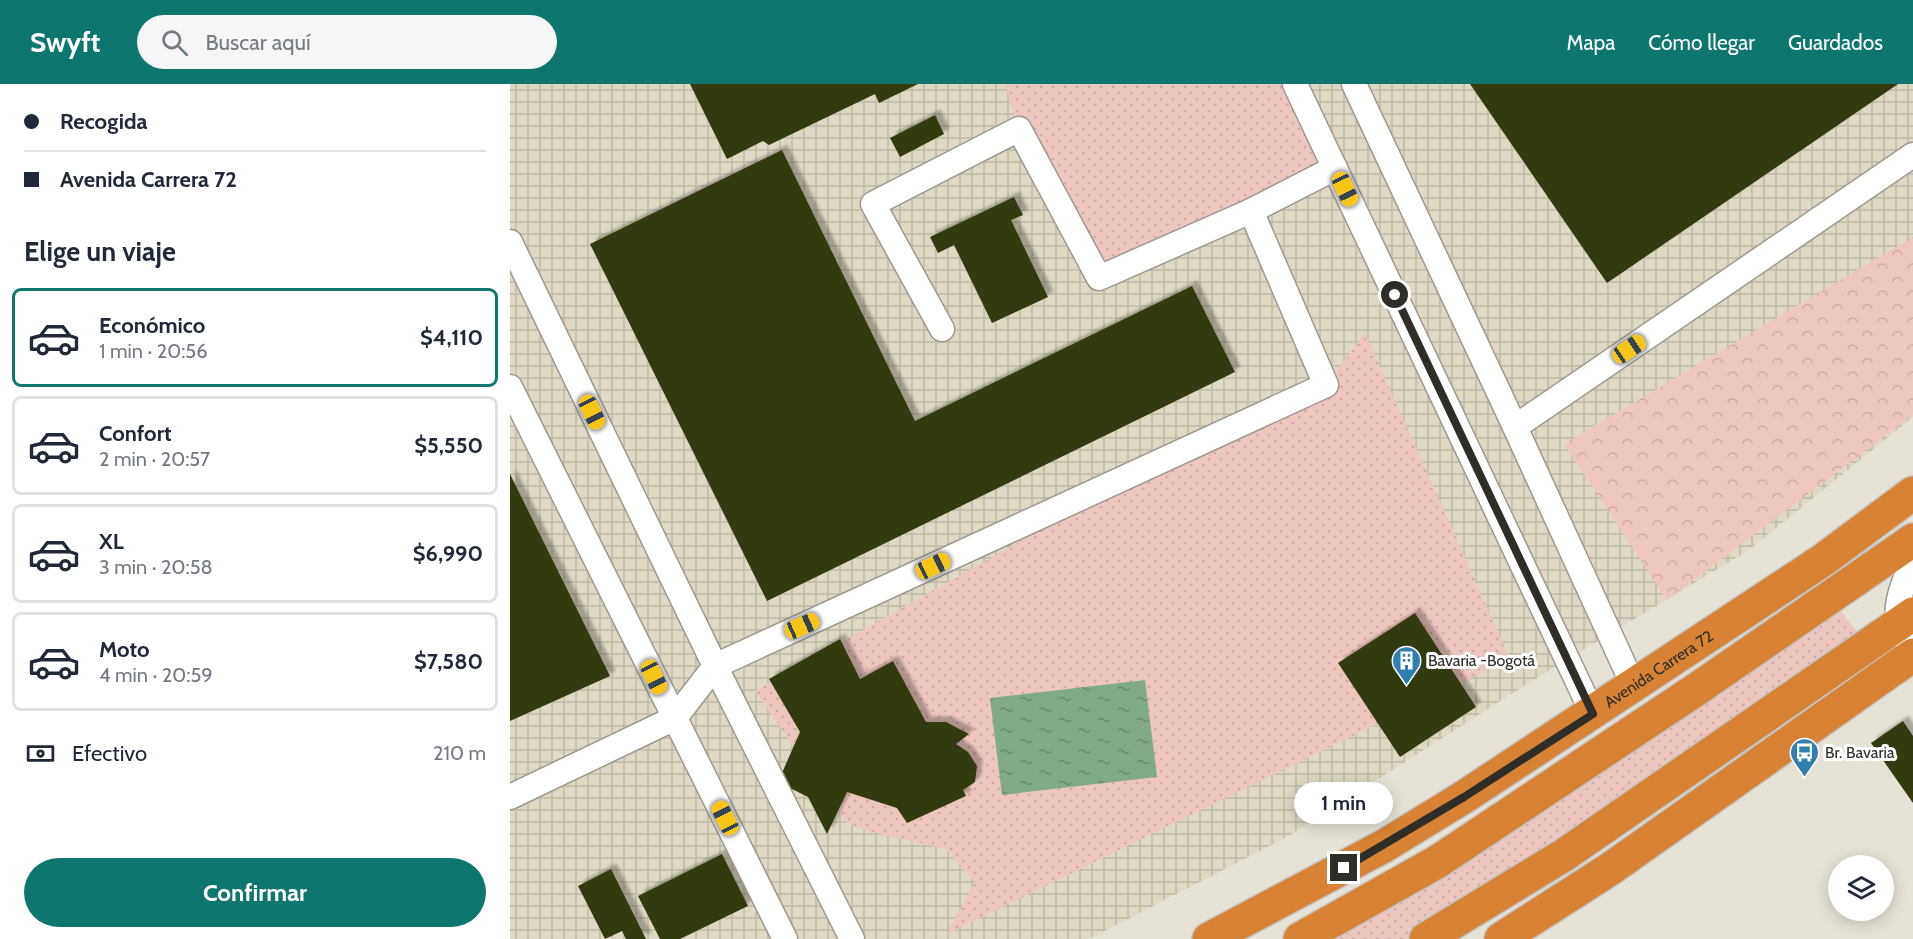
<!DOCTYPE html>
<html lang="es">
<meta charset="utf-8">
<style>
body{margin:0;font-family:Cabin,sans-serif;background:#f6f6f7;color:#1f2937;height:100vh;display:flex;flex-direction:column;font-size:22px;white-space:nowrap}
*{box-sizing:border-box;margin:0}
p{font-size:20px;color:#747a83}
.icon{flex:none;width:33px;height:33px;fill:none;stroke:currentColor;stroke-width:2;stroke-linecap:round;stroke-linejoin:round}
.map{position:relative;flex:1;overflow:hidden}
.panel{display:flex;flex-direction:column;background:#fff;width:510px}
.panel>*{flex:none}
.banner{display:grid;align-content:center;height:132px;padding:0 24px;background:#fff}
.tools{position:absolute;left:1318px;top:771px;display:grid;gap:12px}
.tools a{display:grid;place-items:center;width:66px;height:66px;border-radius:50%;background:#fff;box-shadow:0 3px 15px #0003;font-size:30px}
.end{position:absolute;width:27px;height:27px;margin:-14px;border:8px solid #2f2d28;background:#fff;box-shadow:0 0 0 3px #fff}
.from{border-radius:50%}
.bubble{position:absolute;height:42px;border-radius:21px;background:#fff;box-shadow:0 3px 15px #0003;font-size:20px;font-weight:800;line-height:42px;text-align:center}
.car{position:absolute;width:18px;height:36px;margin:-18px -9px;border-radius:8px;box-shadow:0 0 4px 2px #0007;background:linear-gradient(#f5c518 24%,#345 0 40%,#f5c518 0 76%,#345 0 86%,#f5c518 0)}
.banner b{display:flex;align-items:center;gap:21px;height:57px;font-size:22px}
.banner b+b{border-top:2px solid #e0e1e3}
.banner i{width:15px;height:15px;background:#1f2937}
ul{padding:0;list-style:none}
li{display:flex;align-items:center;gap:18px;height:99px;margin:0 12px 9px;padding:0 12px;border:3px solid #e0e1e3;border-radius:9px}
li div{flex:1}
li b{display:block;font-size:22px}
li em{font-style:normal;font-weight:800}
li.current{border-color:#0f766e}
li>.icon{width:54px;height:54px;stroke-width:1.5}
h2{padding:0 24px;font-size:27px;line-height:72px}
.pay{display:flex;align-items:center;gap:15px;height:66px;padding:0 24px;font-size:22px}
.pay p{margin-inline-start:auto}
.primary-button{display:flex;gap:12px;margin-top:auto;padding:12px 24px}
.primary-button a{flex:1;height:69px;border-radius:36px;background:#0f766e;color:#fff;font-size:24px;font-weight:800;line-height:69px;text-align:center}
header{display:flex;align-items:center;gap:36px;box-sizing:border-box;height:84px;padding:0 30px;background:#0f766e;color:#fff}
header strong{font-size:28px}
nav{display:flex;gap:33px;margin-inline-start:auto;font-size:21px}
.search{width:420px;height:54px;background:#f6f6f7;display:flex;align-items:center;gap:15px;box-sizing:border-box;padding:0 21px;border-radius:33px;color:#747a83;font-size:22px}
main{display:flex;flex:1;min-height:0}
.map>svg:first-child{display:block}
</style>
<header>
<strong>Swyft</strong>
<div class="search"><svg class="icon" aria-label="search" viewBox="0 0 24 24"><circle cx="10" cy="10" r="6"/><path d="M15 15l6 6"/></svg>Buscar aquí</div>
<nav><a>Mapa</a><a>Cómo llegar</a><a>Guardados</a></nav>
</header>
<main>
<section class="panel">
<div class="banner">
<b><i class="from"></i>Recogida</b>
<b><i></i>Avenida Carrera 72</b>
</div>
<h2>Elige un viaje</h2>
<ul>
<li class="current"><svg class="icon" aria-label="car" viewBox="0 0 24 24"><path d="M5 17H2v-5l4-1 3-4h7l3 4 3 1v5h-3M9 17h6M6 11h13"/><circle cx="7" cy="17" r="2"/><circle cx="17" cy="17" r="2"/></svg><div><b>Económico</b><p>1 min · 20:56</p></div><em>$4,110</em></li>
<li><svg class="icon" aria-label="car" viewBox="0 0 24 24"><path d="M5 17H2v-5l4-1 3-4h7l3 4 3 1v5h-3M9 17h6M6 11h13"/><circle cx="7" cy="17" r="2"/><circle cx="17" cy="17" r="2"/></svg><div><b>Confort</b><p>2 min · 20:57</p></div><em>$5,550</em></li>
<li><svg class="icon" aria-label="car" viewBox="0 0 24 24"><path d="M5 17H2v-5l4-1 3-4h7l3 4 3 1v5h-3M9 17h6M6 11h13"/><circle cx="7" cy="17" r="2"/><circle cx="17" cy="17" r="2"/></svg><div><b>XL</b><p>3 min · 20:58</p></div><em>$6,990</em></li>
<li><svg class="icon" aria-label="car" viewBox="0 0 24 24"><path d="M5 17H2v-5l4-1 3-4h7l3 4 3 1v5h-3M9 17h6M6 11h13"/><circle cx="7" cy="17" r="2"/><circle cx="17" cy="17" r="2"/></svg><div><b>Moto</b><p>4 min · 20:59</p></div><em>$7,580</em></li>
</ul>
<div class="pay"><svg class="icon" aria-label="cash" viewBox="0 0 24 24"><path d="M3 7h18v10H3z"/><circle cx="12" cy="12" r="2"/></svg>Efectivo<p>210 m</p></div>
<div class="primary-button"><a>Confirmar</a></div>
</section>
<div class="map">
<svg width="1403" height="855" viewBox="0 0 1403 855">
<defs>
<pattern id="industrial-grid" width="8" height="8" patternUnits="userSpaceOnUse" patternTransform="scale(1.5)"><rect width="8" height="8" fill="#ded8c4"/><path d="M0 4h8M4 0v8" fill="none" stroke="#bfbaa8"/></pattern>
<pattern id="grass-dots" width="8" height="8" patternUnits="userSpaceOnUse" patternTransform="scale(1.5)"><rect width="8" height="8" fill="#edc6c0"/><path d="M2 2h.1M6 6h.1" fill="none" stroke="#ccaaa5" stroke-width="1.8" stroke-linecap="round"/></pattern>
<pattern id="forest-crowns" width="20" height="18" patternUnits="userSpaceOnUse" patternTransform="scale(1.5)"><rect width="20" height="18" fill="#edc6c0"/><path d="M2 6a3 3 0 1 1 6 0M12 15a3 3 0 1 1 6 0" fill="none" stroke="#ccaaa5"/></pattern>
<pattern id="water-ripples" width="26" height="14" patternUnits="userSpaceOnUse" patternTransform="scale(1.5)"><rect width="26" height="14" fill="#81aa88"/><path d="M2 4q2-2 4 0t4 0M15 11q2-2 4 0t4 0" fill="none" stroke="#6a8b6f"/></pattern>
<filter id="shadow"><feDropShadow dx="5.5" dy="-5.5" stdDeviation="1.5" flood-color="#0004"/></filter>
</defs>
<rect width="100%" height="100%" fill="#e7e2d6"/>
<!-- industrial -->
<path fill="url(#industrial-grid)" d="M0,0H1403V333L1239,466L1025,595L777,753L579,855H0Z"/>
<!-- grass -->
<g fill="url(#grass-dots)">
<path d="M495,0H785L825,84L589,194L509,45Z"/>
<path d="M855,249L1000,575L437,850L465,798L436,765L362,748L337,739L245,607L662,372L816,301Z"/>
<path d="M1328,523L1350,552L906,851L899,855H814Z"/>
</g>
<!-- forest -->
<path fill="url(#forest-crowns)" d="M1403,153V331L1157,516L1054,360Z"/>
<!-- water -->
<path fill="url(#water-ripples)" d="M635,596L647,693L492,711L480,614Z"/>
<!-- building -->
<g fill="#333b0e" filter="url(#shadow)">
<path d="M180,0H408L369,19L365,10L259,61L253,57L217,75Z"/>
<path d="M960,0H1388L1097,199Z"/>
<path d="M425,31L434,50L390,73L380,54Z"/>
<path d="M272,66L405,337L682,202L725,288L257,517L80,160Z"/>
<path d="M504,113L513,131L501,136L538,213L482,239L444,161L428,169L420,153Z"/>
<path d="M0,390L100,592L0,637Z"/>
<path d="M905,529L966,623L890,673L828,579Z"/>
<path d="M330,555L350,595L383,577L416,638H436L459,650L446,660L458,668L467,682L465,698L453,706L456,712L397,739L387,724L337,708L317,750L298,713L268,698L290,648L259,595Z"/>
<path d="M1393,637L1403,652V719L1361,659Z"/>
<path d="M212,770L238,822L170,855H150L128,812Z"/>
<path d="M101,785L136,855H116L112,847L95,855L68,802Z"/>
</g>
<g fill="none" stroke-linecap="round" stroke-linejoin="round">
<defs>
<g id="minor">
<path d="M785,0L1083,630"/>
<path d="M844,0L1005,343L1124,603"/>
<path d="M0,158L205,582L342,855"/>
<path d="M432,245L363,120L509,45L589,194L741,127L825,84"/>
<path d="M0,303L275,855"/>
<path d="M1005,343L1403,71"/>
<path d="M1392,552C1381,527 1392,501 1403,478"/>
<path d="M0,713L165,634L205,582L816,301L741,127"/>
</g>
<g id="highway">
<path id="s1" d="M699,855L874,762L954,713L1313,476L1403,409"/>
<path d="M790,855L927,778L1187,605L1403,456"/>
<path d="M916,855L1054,771L1403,530"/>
<path d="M991,855L1100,785L1403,571"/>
</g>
</defs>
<!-- minor casing -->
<use href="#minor" stroke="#9d998e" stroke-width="27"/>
<!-- highway casing -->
<use href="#highway" stroke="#c5c4c3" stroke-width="36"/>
<!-- minor -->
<use href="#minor" stroke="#fff" stroke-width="24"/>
<!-- highway -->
<use href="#highway" stroke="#d78234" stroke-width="33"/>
</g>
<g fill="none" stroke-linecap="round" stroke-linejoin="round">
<!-- route -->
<path stroke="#2f2d28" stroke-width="8" d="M834,784L954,713L1083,630L885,211"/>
</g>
<!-- icons -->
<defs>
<symbol id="building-pin" viewBox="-11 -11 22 30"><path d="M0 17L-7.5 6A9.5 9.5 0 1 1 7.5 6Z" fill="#307fb1" stroke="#fff"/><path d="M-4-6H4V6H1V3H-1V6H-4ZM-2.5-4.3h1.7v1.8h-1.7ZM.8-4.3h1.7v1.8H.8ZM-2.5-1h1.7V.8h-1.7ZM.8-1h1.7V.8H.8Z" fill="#fff"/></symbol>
<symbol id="bus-pin" viewBox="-11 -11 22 30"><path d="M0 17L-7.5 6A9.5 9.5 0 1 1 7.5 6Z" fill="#307fb1" stroke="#fff"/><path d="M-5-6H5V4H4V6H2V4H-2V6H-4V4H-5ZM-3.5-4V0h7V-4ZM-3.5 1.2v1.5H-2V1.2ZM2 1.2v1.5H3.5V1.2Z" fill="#fff"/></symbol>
</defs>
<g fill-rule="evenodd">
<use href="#building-pin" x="880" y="560" width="33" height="45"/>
<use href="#bus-pin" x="1278" y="652" width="33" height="45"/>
</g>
<g text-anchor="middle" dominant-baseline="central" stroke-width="6" stroke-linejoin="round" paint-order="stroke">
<!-- poi labels -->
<g font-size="16" fill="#2f2d28" stroke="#fff" text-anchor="start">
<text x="918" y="576">Bavaria -Bogotá</text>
<text x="1315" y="668">Br. Bavaria</text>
</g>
<!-- street labels -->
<g font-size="16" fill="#2f2d28" stroke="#fff">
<text stroke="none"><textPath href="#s1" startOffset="525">Avenida Carrera 72</textPath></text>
</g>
</g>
</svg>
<div class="tools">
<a><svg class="icon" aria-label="layers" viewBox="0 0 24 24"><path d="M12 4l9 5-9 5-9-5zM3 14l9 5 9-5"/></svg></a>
</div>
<i class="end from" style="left:885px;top:211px"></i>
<i class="end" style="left:834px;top:784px"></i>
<div class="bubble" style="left:784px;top:698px;width:99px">1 min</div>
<i class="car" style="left:835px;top:105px;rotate:155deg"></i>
<i class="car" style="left:1119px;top:265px;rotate:56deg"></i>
<i class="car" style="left:82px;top:328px;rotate:154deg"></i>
<i class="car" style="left:423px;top:482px;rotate:65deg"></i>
<i class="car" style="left:292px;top:542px;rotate:66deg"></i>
<i class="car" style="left:144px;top:593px;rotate:154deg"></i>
<i class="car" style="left:215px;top:734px;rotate:333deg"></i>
</div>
</main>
